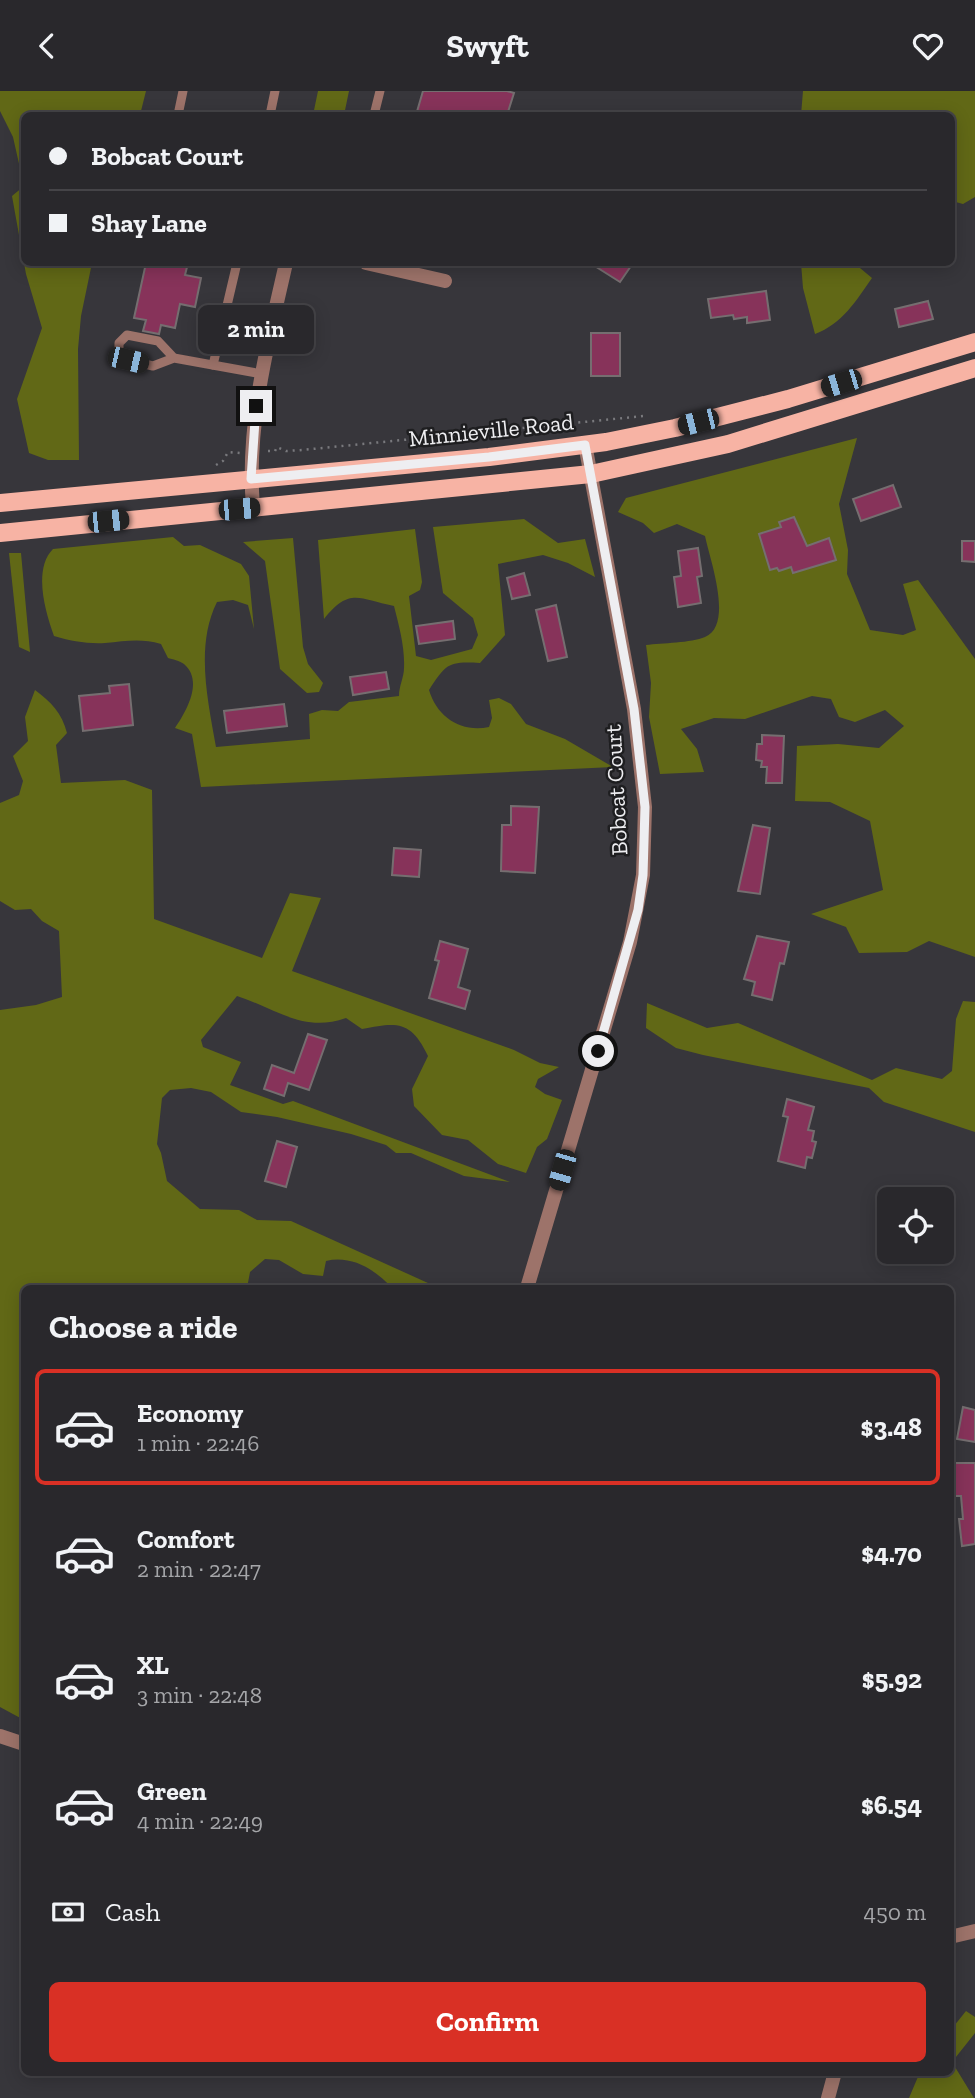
<!DOCTYPE html>
<meta charset="utf-8">
<style>
body{margin:0;font-family:"Zilla Slab",serif;background:#313034;color:#f1f3f6;height:100vh;display:flex;flex-direction:column;font-size:26px;white-space:nowrap}
*{box-sizing:border-box;margin:0}
p{font-size:23px;color:#a5a6a9}
.icon{flex:none;width:38px;height:38px;fill:none;stroke:currentColor;stroke-width:2;stroke-linecap:round;stroke-linejoin:round}
.map{position:relative;flex:1;overflow:hidden}
.sheet{position:absolute;left:21px;top:1194px;width:933px;height:791px;display:flex;flex-direction:column;background:#29282c;border-radius:10px;box-shadow:0 4px 18px #0003,0 0 0 2px #454448}
.sheet>*{flex:none}
.guide{position:absolute;left:21px;top:21px;width:934px;height:154px;border-radius:10px;box-shadow:0 4px 18px #0003,0 0 0 2px #454448;display:grid;align-content:center;height:154px;padding:0 28px;background:#29282c}
.tools{position:absolute;left:877px;top:1096px;display:grid;gap:14px}
.tools a{display:grid;place-items:center;width:77px;height:77px;border-radius:10px;background:#29282c;box-shadow:0 4px 18px #0003,0 0 0 2px #454448;font-size:35px}
.end{position:absolute;width:32px;height:32px;margin:-16px;border:9px solid #eeeef1;background:#111;box-shadow:0 0 0 4px #111}
.from{border-radius:50%}
.bubble{position:absolute;height:49px;border-radius:10px;background:#29282c;box-shadow:0 4px 18px #0003,0 0 0 2px #454448;font-size:23px;font-weight:700;line-height:49px;text-align:center}
.car{position:absolute;width:21px;height:42px;margin:-21px -10px;border-radius:9px;box-shadow:0 0 5px 2px #0007;background:linear-gradient(#222 24%,#8ab4d8 0 40%,#222 0 76%,#8ab4d8 0 86%,#222 0)}
.guide b{display:flex;align-items:center;gap:24px;height:66px;font-size:26px}
.guide b+b{border-top:2px solid #454448}
.guide i{width:18px;height:18px;background:#f1f3f6}
ul{padding:0;list-style:none}
li{display:flex;align-items:center;gap:21px;height:116px;margin:0 14px 10px;padding:0 14px;border:4px solid transparent;border-radius:10px}
li div{flex:1}
li b{display:block;font-size:26px}
li em{font-style:normal;font-weight:700}
li.active{border-color:#d93025}
li>.icon{width:63px;height:63px;stroke-width:1.5}
h2{padding:0 28px;font-size:32px;line-height:84px}
.pay{display:flex;align-items:center;gap:18px;height:77px;padding:0 28px;font-size:26px}
.pay p{margin-inline-start:auto}
.button{display:flex;gap:14px;margin-top:auto;padding:14px 28px}
.button a{flex:1;height:80px;border-radius:10px;background:#d93025;color:#fff;font-size:28px;font-weight:700;line-height:80px;text-align:center}
header{display:flex;justify-content:space-between;align-items:center;height:91px;padding:0 28px;background:#29282c;font-size:32px;font-weight:700}
.map>svg:first-child{display:block}
</style>
<header><svg class="icon" aria-label="back" viewBox="0 0 24 24"><path d="M15 5l-7 7 7 7"/></svg>Swyft<svg class="icon" aria-label="heart" viewBox="0 0 24 24"><path d="M12 20l-8-8c-3-5 5-10 8-4 3-6 11-1 8 4z"/></svg></header>
<div class="map">
<svg width="975" height="2007" viewBox="0 0 975 2007">
<rect width="100%" height="100%" fill="#37363b"/>
<!-- green -->
<g fill="#616816">
<path d="M0,0H146L140,24H24V172H92L81,225L78,258L79,369H48L29,362L17,308L42,237L26,183L12,105L24,95L13,46L0,20Z"/>
<path d="M318,0H349L344,24H313Z"/>
<path d="M803,0H975V106L963,113L952,110V24H801Z"/>
<path d="M801,172H854L872,187C856,210 842,233 815,243L803,197Z"/>
<path d="M857,347L839,413L848,459L847,483L870,539L903,544L916,539L903,493L918,489L975,568V866L929,850L907,861L859,862L846,836L811,823L883,799L870,730L830,711L795,710L797,655L838,653L879,657L904,635L885,619L855,631L839,626L831,608L812,605L745,628L714,627L681,638L697,658L704,681L660,683L649,626L651,592L646,554C662,552 691,552 705,546C734,534 710,469 705,445L677,433L654,442L643,432L618,421L626,407Z"/>
<path d="M524,428L558,452L585,448L595,486L568,472L543,464L498,473L505,544L480,572C448,570 446,573 429,599C437,626 461,642 489,636L492,627L489,609L499,607L511,613L526,633L565,648L613,676L201,696L192,643L175,637C186,621 204,590 184,573C180,570 172,568 168,567L161,553C141,547 126,550 105,552C88,553 70,550 54,545C45,520 33,478 53,458L173,446L184,455L200,454L241,473L249,485L254,538L248,514L233,509L217,511C195,555 208,610 216,656L310,648L309,623L322,619L338,620L349,611L399,605C399,595 404,586 404,577C405,556 399,535 394,515C358,508 350,496 324,528L318,449L415,438L422,491L420,499L409,505L416,565L431,569L472,558L478,544L473,527L443,502L433,436Z"/>
<path d="M293,447L303,556L308,573L323,592L319,601L307,602L280,578L265,470L243,451Z"/>
<path d="M9,462H21L30,561L19,556Z"/>
<path d="M35,599C51,611 62,622 67,642L56,654L61,692L125,689L152,699L154,828L262,867L290,802L321,807L292,880L514,959L540,972L559,976L538,988L535,996L545,1003L562,1009L547,1048L537,1056L526,1082L498,1073L468,1049L442,1044L414,1015L412,998L428,965C411,929 397,931 362,938L346,927C303,942 277,918 237,905L201,949L203,956L241,971L230,994L283,1013L293,1010L510,1091L464,1085L411,1062H396L386,1054L351,1043L277,1026L241,1021L211,1001L191,997L170,999L162,1007L157,1053L161,1062L167,1090L200,1118L239,1119L257,1129L291,1130L439,1197H392C375,1178 351,1164 326,1170L323,1185L303,1183L279,1169L265,1168L250,1181L247,1197H24V1629L0,1616V919L36,914L62,906L59,840L42,830L31,818L15,819L0,810V712L19,704L23,690L13,665L28,650L25,626Z"/>
<path d="M963,910L975,911V1041L884,1011L869,997L703,964L676,957L646,937L647,912L707,937L738,932L872,989L896,977L942,988L952,980L956,928Z"/>
<path d="M966,1920L975,1926V1942L952,1971L974,2007H909L920,1981H950V1940Z"/>
</g>
<!-- building -->
<g fill="#87335a" stroke="#756e70" stroke-width="2">
<path d="M423,0H507L514,2L507,24H416Z"/>
<path d="M146,172H188L185,184L201,187L195,216L180,213L175,237L161,234L159,243L143,240L146,229L134,227Z"/>
<path d="M590,172H633L620,191Z"/>
<path d="M766,200L770,229L747,232V226L734,228L733,224L711,227L708,208Z"/>
<path d="M928,210L933,228L899,236L895,218Z"/>
<rect x="591" y="242" width="29" height="43"/>
<path d="M893,394L901,416L861,430L853,408Z"/>
<path d="M794,426L807,455L829,447L836,469L793,482L791,476L779,480L777,477L770,479L759,443L781,436L779,431Z"/>
<path d="M962,450H975V471L962,470Z"/>
<path d="M698,457L702,485L697,486L701,512L678,516L674,486L681,485L678,460Z"/>
<path d="M524,482L530,504L512,508L507,487Z"/>
<path d="M556,514L567,566L548,570L536,519Z"/>
<path d="M453,530L455,548L419,553L416,535Z"/>
<path d="M386,581L389,598L353,604L350,586Z"/>
<path d="M129,593L133,634L83,640L79,605L110,602L109,595Z"/>
<path d="M284,613L287,635L227,642L224,620Z"/>
<path d="M762,644L784,645L782,692H766L767,676H761L762,670L756,669L757,653H762Z"/>
<path d="M511,715L539,716L535,782L501,780L502,734H511Z"/>
<path d="M753,734L770,737L760,803L738,800Z"/>
<path d="M394,757L421,759L419,786L392,784Z"/>
<path d="M757,845L789,851L784,873L780,872L772,909L752,904L755,891L744,888Z"/>
<path d="M440,850L468,858L458,896L470,900L465,918L429,907L439,870L435,869Z"/>
<path d="M308,943L327,949L309,999L288,992L284,1005L264,998L272,974L294,982Z"/>
<path d="M787,1008L814,1016L808,1039L814,1040L812,1050L816,1051L812,1067L807,1066L805,1077L778,1070L788,1026L783,1025Z"/>
<path d="M277,1050L297,1056L286,1096L265,1090Z"/>
<path d="M963,1316L975,1319V1351L957,1348Z"/>
<path d="M955,1372H975V1453L962,1455L959,1428H963L961,1405H954Z"/>
</g>
<g fill="none" stroke-linecap="round" stroke-linejoin="round">
<!-- path -->
<g stroke="#79797d" stroke-width="2.5" stroke-dasharray="2 5" stroke-linecap="butt">
<path d="M268,360H275L277,356L286,360L302,359L644,325"/>
<path d="M216,374L223,370L228,361L240,362"/>
</g>
<!-- service -->
<g stroke="#9d736a" stroke-width="9">
<path d="M178,24L183,0"/>
<path d="M270,24L275,0"/>
<path d="M374,24L380,0"/>
<path d="M174,267L158,250L127,244L119,252V264L128,269L153,275L174,267L262,283"/>
<path d="M213,274L237,172"/>
</g>
<!-- minor -->
<g stroke="#9d736a" stroke-width="14">
<path d="M366,172L445,190"/>
<path d="M253,416C246,333 268,252 286,172"/>
<path d="M527,1197L630,851L643,784L645,716L634,618L585,353"/>
<path d="M0,1645L24,1653"/>
<path d="M950,1846L975,1840"/>
<path d="M828,2007L835,1981"/>
</g>
<!-- primary -->
<g stroke="#f7b3a4" stroke-width="18">
<path d="M0,412L489,366L606,351L675,337L788,308L975,251"/>
<path d="M0,442L591,383L728,353L975,277"/>
</g>
</g>
<g fill="none" stroke-linecap="round" stroke-linejoin="round">
<!-- route -->
<path stroke="#eeeef1" stroke-width="9" d="M256,315L251,388L489,366L585,354L634,618L645,716L643,784L638,819L598,960"/>
</g>
<g text-anchor="middle" dominant-baseline="central" stroke-width="5" stroke-linejoin="round" paint-order="stroke">
<!-- street labels -->
<g font-size="23" fill="#eeeef1" stroke="#1e1e20">
<text transform="translate(491 339) rotate(-6)">Minnieville Road</text>
<text transform="translate(616 699) rotate(-93)">Bobcat Court</text>
</g>
</g>
</svg>
<div class="tools">
<a><svg class="icon" aria-label="locate" viewBox="0 0 24 24"><circle cx="12" cy="12" r="6"/><path d="M12 2v4M12 18v4M2 12h4M18 12h4"/></svg></a>
</div>
<i class="end from" style="left:598px;top:960px"></i>
<i class="end" style="left:256px;top:315px"></i>
<div class="bubble" style="left:198px;top:214px;width:116px">2 min</div>
<i class="car" style="left:128px;top:269px;rotate:103deg"></i>
<i class="car" style="left:841px;top:292px;rotate:253deg"></i>
<i class="car" style="left:698px;top:331px;rotate:256deg"></i>
<i class="car" style="left:239px;top:418px;rotate:85deg"></i>
<i class="car" style="left:108px;top:430px;rotate:84deg"></i>
<i class="car" style="left:562px;top:1079px;rotate:196deg"></i>
<div class="guide">
<b><i class="from"></i>Bobcat Court</b>
<b><i></i>Shay Lane</b>
</div>
<section class="sheet">
<h2>Choose a ride</h2>
<ul>
<li class="active"><svg class="icon" aria-label="car" viewBox="0 0 24 24"><path d="M5 17H2v-5l4-1 3-4h7l3 4 3 1v5h-3M9 17h6M6 11h13"/><circle cx="7" cy="17" r="2"/><circle cx="17" cy="17" r="2"/></svg><div><b>Economy</b><p>1 min · 22:46</p></div><em>$3.48</em></li>
<li><svg class="icon" aria-label="car" viewBox="0 0 24 24"><path d="M5 17H2v-5l4-1 3-4h7l3 4 3 1v5h-3M9 17h6M6 11h13"/><circle cx="7" cy="17" r="2"/><circle cx="17" cy="17" r="2"/></svg><div><b>Comfort</b><p>2 min · 22:47</p></div><em>$4.70</em></li>
<li><svg class="icon" aria-label="car" viewBox="0 0 24 24"><path d="M5 17H2v-5l4-1 3-4h7l3 4 3 1v5h-3M9 17h6M6 11h13"/><circle cx="7" cy="17" r="2"/><circle cx="17" cy="17" r="2"/></svg><div><b>XL</b><p>3 min · 22:48</p></div><em>$5.92</em></li>
<li><svg class="icon" aria-label="car" viewBox="0 0 24 24"><path d="M5 17H2v-5l4-1 3-4h7l3 4 3 1v5h-3M9 17h6M6 11h13"/><circle cx="7" cy="17" r="2"/><circle cx="17" cy="17" r="2"/></svg><div><b>Green</b><p>4 min · 22:49</p></div><em>$6.54</em></li>
</ul>
<div class="pay"><svg class="icon" aria-label="cash" viewBox="0 0 24 24"><path d="M3 7h18v10H3z"/><circle cx="12" cy="12" r="2"/></svg>Cash<p>450 m</p></div>
<div class="button"><a>Confirm</a></div>
</section>
</div>
